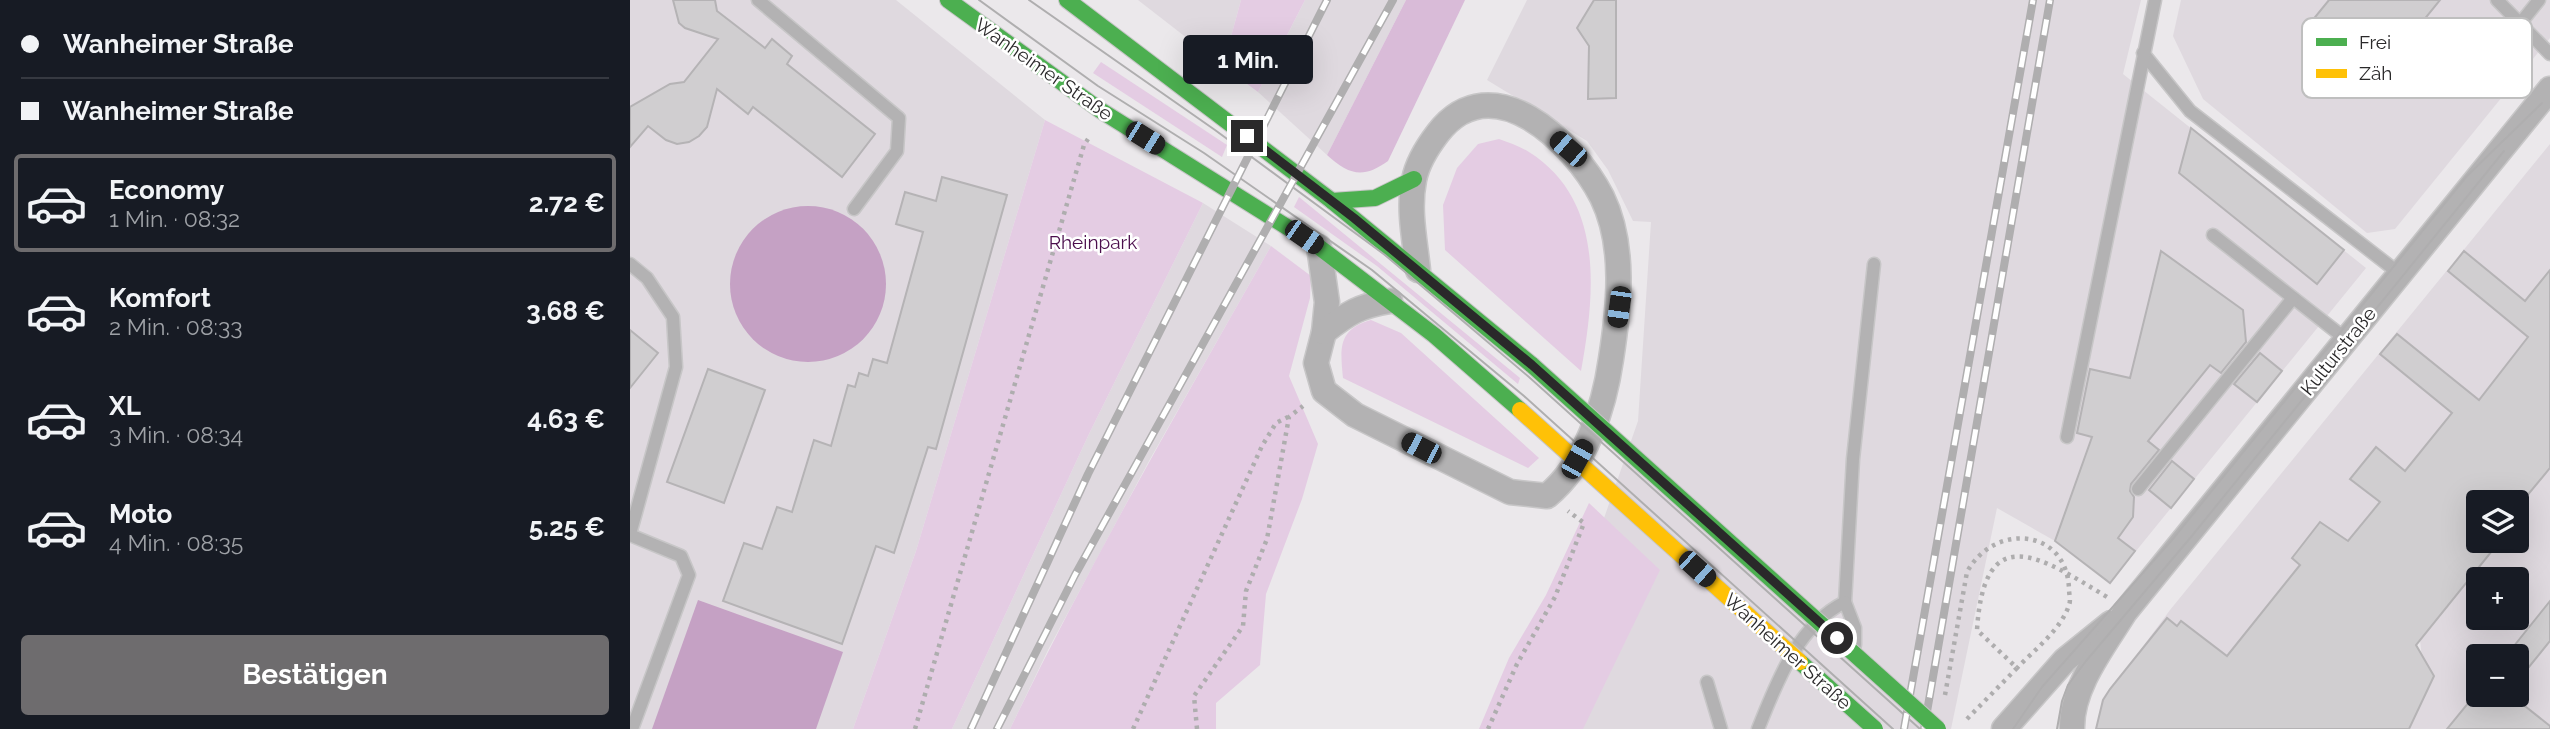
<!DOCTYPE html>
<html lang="de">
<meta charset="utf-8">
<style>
body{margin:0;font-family:Raleway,sans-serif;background:#20242c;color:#f1f3f6;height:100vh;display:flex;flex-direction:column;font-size:26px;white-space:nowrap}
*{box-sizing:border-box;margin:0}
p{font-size:23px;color:#9ea1a6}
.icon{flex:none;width:38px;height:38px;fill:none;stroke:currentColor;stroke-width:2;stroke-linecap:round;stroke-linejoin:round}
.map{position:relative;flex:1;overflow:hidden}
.sheet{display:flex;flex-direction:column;background:#171b24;width:630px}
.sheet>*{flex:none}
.banner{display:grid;align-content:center;height:154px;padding:0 21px;background:#171b24}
.controls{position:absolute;left:1836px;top:490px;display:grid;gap:14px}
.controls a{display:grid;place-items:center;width:63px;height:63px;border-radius:7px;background:#171b24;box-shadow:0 7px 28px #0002;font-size:35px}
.end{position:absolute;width:32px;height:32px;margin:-16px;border:9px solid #2a292a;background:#fff;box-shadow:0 0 0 4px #fff}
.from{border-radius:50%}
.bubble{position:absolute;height:49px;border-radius:7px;background:#171b24;box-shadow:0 7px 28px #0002;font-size:23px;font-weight:700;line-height:49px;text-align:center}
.car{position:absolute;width:21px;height:42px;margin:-21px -10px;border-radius:9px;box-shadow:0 0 5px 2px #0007;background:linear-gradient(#222 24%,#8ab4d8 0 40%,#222 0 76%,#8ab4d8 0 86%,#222 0)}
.banner b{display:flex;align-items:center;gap:24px;height:66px;font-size:26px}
.banner b+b{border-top:2px solid #363941}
.banner i{width:18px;height:18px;background:#f1f3f6}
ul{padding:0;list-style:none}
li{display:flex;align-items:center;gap:21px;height:98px;margin:0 14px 10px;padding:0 7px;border:4px solid transparent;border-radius:7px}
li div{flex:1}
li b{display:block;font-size:26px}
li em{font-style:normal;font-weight:700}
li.current{border-color:#6e6c6e}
li>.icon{width:63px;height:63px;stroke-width:1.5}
.action{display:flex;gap:14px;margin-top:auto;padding:14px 21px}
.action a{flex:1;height:80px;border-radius:7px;background:#6e6c6e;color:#fff;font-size:28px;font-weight:700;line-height:80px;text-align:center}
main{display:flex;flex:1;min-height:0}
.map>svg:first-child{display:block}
</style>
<main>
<section class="sheet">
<div class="banner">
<b><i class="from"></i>Wanheimer Straße</b>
<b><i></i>Wanheimer Straße</b>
</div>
<ul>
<li class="current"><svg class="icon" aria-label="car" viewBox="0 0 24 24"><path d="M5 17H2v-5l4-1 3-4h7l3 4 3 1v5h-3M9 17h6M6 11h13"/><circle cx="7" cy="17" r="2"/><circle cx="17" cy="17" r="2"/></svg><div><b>Economy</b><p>1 Min. · 08:32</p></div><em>2.72 €</em></li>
<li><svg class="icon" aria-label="car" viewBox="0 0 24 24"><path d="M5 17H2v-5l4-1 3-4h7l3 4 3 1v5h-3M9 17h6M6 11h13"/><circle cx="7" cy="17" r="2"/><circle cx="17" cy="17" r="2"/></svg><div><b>Komfort</b><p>2 Min. · 08:33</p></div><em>3.68 €</em></li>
<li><svg class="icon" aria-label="car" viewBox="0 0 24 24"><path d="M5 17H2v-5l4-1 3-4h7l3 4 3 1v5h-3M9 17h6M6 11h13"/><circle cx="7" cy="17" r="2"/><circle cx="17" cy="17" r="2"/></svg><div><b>XL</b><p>3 Min. · 08:34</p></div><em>4.63 €</em></li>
<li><svg class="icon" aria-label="car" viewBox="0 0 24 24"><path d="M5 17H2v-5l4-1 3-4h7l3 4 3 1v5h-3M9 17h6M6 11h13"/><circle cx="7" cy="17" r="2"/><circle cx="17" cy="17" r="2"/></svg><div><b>Moto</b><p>4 Min. · 08:35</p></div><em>5.25 €</em></li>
</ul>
<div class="action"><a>Bestätigen</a></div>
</section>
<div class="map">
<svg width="1920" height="729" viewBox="0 0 1920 729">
<rect width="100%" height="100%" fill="#ebe8eb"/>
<!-- built -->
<g fill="#dfd9df" fill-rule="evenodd">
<path d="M0,0H266L415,120L286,551L223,729H0Z"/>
<path d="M508,0H611L593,66Z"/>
<path d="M675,0H776L697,155L628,92Z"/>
<path d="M897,0H1511L1493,74L1736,268L1480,583L1425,541L1367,508L1321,729H880L973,521L1008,421L1021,222L1003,221L978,170L957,141L857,80Z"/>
<path d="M1551,0H1920V38L1765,229L1737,233L1573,99L1543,36Z"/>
<path d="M1920,144V729H1744L1793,669L1790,640L1467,729L1473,700L1540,610ZM1848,502H1886V541H1848ZM1848,579H1886V618H1848ZM1848,656H1886V695H1848Z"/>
<path d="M573,203L641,246L519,461L418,650L380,729H322L459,434Z"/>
</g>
<!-- green -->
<g fill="#e4cce3">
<path d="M611,0H675L628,92L593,66Z"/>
<path d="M471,62L597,145L592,157L463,73Z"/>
<path d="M415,120L573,203L459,434L322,729H223L286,551Z"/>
<path d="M869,139C879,143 890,146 899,152C975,200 965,294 951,371L815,250L813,205L827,168L848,144Z"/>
<path d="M669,197L890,378L888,384L747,266L664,207Z"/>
<path d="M641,246L681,276L680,298L659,376L688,444L672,499L636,594L630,665L586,703V729H380C459,564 551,405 641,246Z"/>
<path d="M741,320L771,333L909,458L898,468L713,378C710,348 708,329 741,320Z"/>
<path d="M959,503L1030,570L953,729H849L879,658L916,595Z"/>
</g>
<!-- forest -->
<path fill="#d9bbd8" d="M776,0H835L758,161C733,179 719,175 697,155Z"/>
<!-- water -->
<g fill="#c5a1c4">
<circle cx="178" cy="284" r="78"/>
<path d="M68,600L213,652L186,729H22Z"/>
</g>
<!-- building -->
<g fill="#d0ced0" stroke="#b5b3b5" stroke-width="2">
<path d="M43,0H85L87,11L135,48L142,39L162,56L157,64L245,134L212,177L123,107L118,114L87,89L77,127L69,136L59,142L47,144L36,140L18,126L0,147V107L40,84L54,82L88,39L55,28L49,23Z"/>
<path d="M964,0H986V98L958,99L959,46L947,28Z"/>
<path d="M1699,0H1810L1759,63L1746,53L1736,64L1681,22Z"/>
<path d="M1561,128L1714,250L1687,284L1549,173Z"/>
<path d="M312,177L377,195L306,449L298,447L264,553L246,546L212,644L93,601L114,543L132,549L147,507L162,512L184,440L201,446L218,385L225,387L229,373L238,376L243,359L257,363L293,232L266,224L275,192L306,201Z"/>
<path d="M1531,251L1613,310L1616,342L1591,373L1580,365L1518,441L1529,450L1501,484L1500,491L1504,497L1503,517L1488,538L1505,551L1480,583L1425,541L1462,437L1447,433L1460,369L1500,378Z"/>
<path d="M1834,251L1895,301L1920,270V468L1886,509V502H1848V541H1870L1786,645L1804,676L1779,729H1466L1473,700L1480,689L1537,618L1547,626L1551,621L1597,656L1670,565L1662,558L1690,522L1718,541L1750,502L1720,479L1746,447L1775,471L1822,413L1750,354L1767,334L1849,400L1898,337L1818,271Z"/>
<path d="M0,330L28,353L0,388Z"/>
<path d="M1630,353L1652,371L1627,402L1604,384Z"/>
<path d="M78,369L135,390L94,503L37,482Z"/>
<path d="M1542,461L1564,479L1541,508L1519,490Z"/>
<path d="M1920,601V641L1886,683V656H1876Z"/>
<path d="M1848,691V695H1881L1920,726V729H1817Z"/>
</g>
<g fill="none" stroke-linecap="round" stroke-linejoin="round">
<defs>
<g id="lane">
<path d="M128,0L269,118L267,151L224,209"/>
<path d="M1867,0L1920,54"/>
<path d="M1889,25L1909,0"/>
<path d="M1513,53L1560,111L1770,274"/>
<path d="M1583,235L1717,340"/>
<path d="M0,264L17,278L43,317L46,367L0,534"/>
<path d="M1437,437L1525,0"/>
<path d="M1508,489L1663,298"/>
<path d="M0,535L51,556L59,575L2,729"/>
<path d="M1215,602L1223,459L1244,264"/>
<path d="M1077,682L1091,729"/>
<path d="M1128,729C1147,682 1167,626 1215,602L1225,628V645"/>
</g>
<g id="street">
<path d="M689,247L697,302L694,332L686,363L694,391L725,415L880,492L917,496C956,464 974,408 981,359C989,308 996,246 972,197C944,142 862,63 808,133C798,146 787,164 784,180C778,210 785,241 788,270"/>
<path d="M694,332C718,313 729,306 760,301"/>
<path d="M1374,729L1435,660L1481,623"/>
<path d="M1442,729C1441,687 1474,646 1495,612L1920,89"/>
</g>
<g id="fast">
<path d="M318,0L470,110L689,247L804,335L890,410"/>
<path d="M437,0L702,201L902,365"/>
<path d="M702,201L745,198L784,179"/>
</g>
</defs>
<!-- lane casing -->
<use href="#lane" stroke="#c7c6c7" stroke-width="15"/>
<!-- street casing -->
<use href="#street" stroke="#c7c6c7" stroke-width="27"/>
<!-- fast casing -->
<use href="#fast" stroke="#c7c6c7" stroke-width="18"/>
<!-- path -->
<g stroke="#aeadae" stroke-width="4.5" stroke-dasharray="3.5 5" stroke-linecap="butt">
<path d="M1337,719L1387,668L1347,630C1354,518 1411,557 1477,597"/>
<path d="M285,729L454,145L458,139"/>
<path d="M503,729L632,446L646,423L658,417"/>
<path d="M567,729L564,696L613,626L616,591L637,539L659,417L673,406"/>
<path d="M858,729L887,664L925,597L954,523L938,511"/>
</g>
<!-- lane -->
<use href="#lane" stroke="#b3b2b3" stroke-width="12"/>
<!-- street -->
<use href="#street" stroke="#b3b2b3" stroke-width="24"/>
<!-- fast -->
<use href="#fast" stroke="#4caf50" stroke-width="16"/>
<!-- tram -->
<g stroke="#afaeaf" stroke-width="2">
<path d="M349,0L468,86L574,153L742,270L894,396L1263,729"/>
<path d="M399,0L585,130L755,255L899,377L1290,729"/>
<path d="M1383,729L1412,687L1542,540L1837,176L1912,103"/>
<path d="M1427,729L1432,701L1438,685L1456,661L1561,537L1874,151"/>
</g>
<defs>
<g id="rail">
<path d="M341,729L458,474L697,0"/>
<path d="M367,729L445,575L763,0"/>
<path d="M1274,729L1403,0"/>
<path d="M1294,729L1420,0"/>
</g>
</defs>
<!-- rail casing -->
<use href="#rail" stroke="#afaeaf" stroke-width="8"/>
<!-- rail -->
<use href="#rail" stroke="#fff" stroke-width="5" stroke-dasharray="16" stroke-linecap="butt"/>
<defs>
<g id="fast-bridge">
<path d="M902,365L1308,729"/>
<path d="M1170,662L1245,729"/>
</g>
<path id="slow-bridge" d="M890,410L1170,662"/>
</defs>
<!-- fast-bridge casing -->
<use href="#fast-bridge" stroke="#c7c6c7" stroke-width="18" stroke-linecap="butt"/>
<!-- slow-bridge casing -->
<use href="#slow-bridge" stroke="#c7c6c7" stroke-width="18" stroke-linecap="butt"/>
<!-- path-bridge -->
<path stroke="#aeadae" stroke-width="4.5" stroke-dasharray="3.5 5" stroke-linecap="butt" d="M1315,695L1337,572C1364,522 1437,528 1439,589C1439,594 1441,601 1439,605C1431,630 1404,650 1387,668"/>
<!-- fast-bridge -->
<use href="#fast-bridge" stroke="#4caf50" stroke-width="16"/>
<!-- slow-bridge -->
<use href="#slow-bridge" stroke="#ffc107" stroke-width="16"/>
</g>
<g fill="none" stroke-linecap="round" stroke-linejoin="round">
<!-- route -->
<path stroke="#2a292a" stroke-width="9" d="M617,136L724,218L902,365L1207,638"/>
</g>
<g text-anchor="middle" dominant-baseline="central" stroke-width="5" stroke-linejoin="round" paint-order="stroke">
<!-- street labels -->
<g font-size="19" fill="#2a292a" stroke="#fff">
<text transform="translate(414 69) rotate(35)">Wanheimer Straße</text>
<text transform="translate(1708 351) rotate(-51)">Kulturstraße</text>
<text transform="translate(1158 651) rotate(42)">Wanheimer Straße</text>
</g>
<!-- park labels -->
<g font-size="19" fill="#4b0d4c" stroke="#fff">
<text x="463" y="242">Rheinpark</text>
</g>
</g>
<!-- legend -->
<rect x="1672" y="18" width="230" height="80" rx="10" fill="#fff" stroke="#bfbfbf" stroke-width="2"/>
<rect x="1686" y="38" width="31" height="8" fill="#4caf50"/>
<rect x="1686" y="69" width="31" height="9" fill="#ffc107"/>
<g font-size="19" fill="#2a292a">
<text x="1729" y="49">Frei</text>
<text x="1729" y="80">Zäh</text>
</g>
</svg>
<div class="controls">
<a><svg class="icon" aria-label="layers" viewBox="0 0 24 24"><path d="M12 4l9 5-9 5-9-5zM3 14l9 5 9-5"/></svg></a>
<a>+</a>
<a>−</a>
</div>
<i class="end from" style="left:1207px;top:638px"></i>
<i class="end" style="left:617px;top:136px"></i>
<div class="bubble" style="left:553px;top:35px;width:130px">1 Min.</div>
<i class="car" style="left:515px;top:138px;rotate:122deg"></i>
<i class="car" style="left:938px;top:149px;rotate:311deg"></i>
<i class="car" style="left:674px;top:237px;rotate:125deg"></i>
<i class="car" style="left:989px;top:307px;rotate:188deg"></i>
<i class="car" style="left:791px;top:448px;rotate:297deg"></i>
<i class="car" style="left:947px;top:459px;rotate:29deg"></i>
<i class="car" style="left:1067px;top:569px;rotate:132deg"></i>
</div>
</main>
